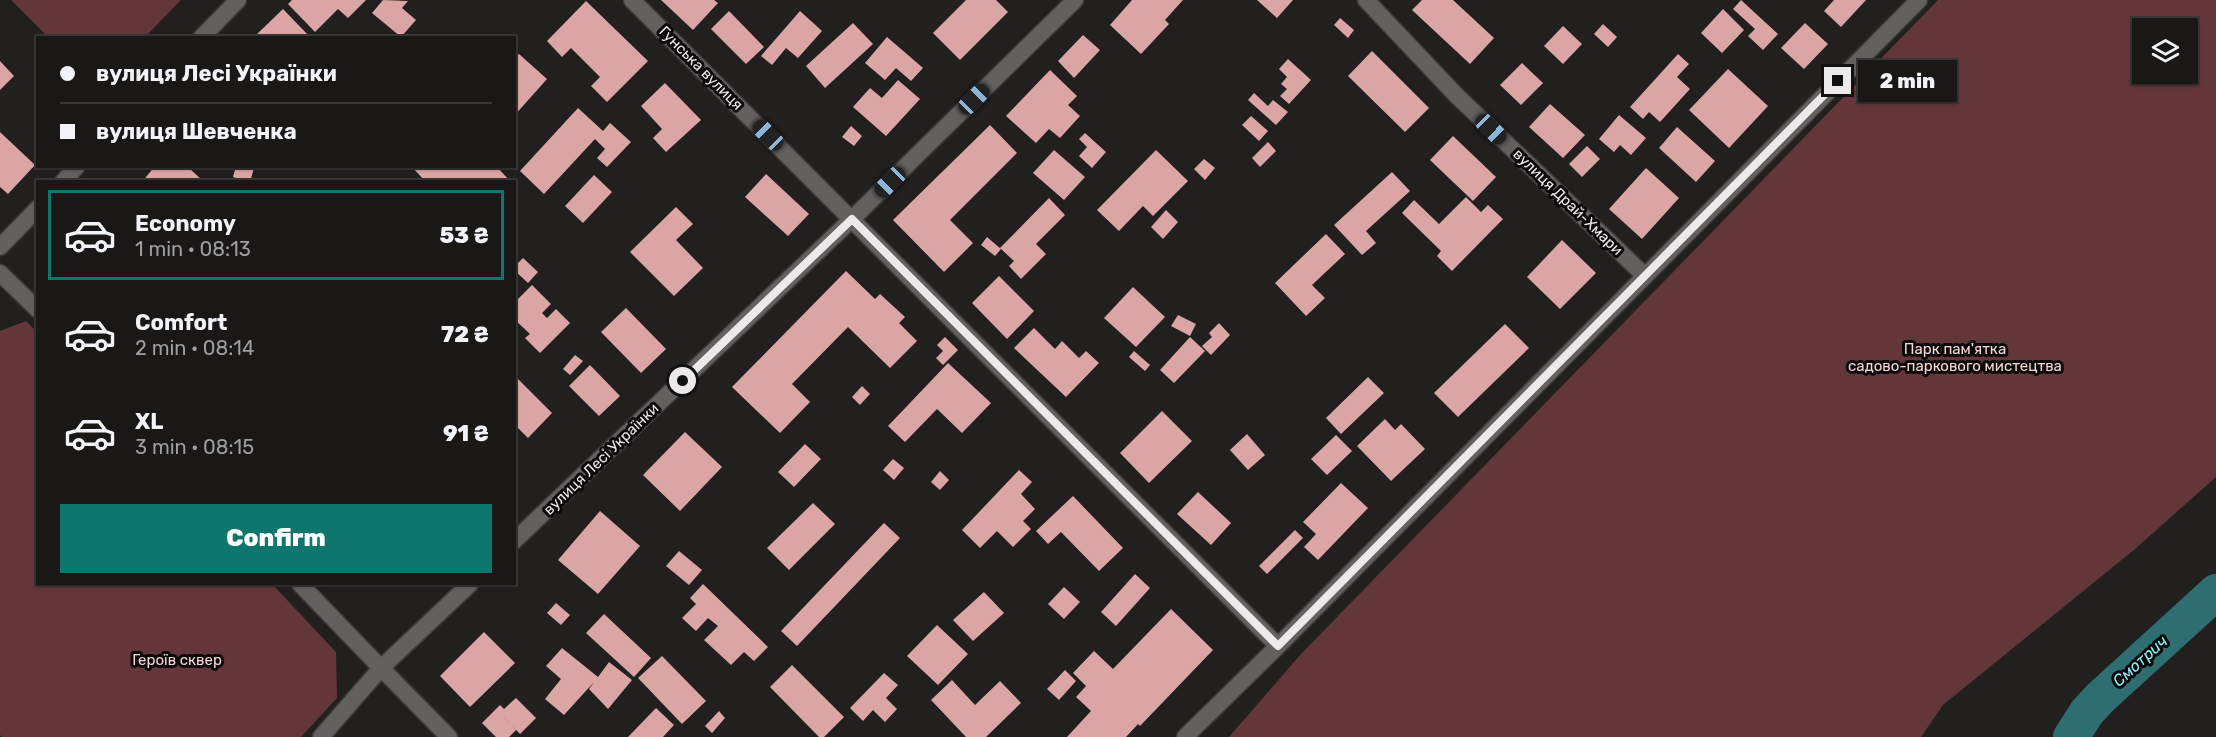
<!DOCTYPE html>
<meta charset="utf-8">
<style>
body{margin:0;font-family:Rubik,sans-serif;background:#232020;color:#f1f3f6;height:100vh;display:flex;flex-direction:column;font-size:22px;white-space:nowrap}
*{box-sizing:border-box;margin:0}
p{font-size:20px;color:#9f9fa1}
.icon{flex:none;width:33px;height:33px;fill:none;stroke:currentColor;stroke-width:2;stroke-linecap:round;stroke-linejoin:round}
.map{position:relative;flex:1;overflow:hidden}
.drawer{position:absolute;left:36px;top:180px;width:480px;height:405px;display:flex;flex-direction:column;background:#1a1717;border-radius:0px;box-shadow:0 2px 4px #0004,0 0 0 2px #383636}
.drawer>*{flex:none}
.banner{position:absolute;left:36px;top:36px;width:480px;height:132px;border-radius:0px;box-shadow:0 2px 4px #0004,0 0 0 2px #383636;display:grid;align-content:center;height:132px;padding:0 24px;background:#1a1717}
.controls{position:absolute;left:2132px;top:18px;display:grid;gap:12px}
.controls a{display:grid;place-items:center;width:66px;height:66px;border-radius:0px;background:#1a1717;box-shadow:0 2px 4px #0004,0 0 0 2px #383636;font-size:30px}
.end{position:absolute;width:27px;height:27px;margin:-14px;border:8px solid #ebe9e9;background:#111;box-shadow:0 0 0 3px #111}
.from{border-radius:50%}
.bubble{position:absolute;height:42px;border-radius:0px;background:#1a1717;box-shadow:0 2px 4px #0004,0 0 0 2px #383636;font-size:20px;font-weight:800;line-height:42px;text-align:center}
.car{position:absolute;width:18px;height:36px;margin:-18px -9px;border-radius:8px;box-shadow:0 0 4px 2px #0007;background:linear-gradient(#222 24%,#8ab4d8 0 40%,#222 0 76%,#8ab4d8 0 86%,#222 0)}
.banner b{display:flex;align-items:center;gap:21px;height:57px;font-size:22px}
.banner b+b{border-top:2px solid #383636}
.banner i{width:15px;height:15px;background:#f1f3f6}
ul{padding:10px 0 0;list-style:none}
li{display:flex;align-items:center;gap:18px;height:90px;margin:0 12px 9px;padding:0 12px;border:3px solid transparent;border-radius:0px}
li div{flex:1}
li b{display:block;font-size:22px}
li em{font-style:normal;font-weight:800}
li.selected{border-color:#0f766e}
li>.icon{width:54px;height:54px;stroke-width:1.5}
.button{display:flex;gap:12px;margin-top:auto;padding:12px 24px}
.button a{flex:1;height:69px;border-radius:0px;background:#0f766e;color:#fff;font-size:24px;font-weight:800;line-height:69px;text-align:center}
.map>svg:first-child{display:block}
</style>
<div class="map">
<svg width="2216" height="737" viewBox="0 0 2216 737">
<rect width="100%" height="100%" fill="#221f1f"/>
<!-- green -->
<g fill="#63373a" fill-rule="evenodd">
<path d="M11,0H181L145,37L49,38Z"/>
<path d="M1938,0H2216V477L2135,549L1943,705L1921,737H1229L1301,654ZM2142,28H2187V74H2142Z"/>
<path d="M26,321L38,333V584H272L336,652L337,698L301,737H2L0,735V331Z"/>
</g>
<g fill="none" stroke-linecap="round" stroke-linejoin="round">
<!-- river -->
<path stroke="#2e6e71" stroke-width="36" d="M2071,737L2087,712L2100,698L2216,592"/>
</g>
<!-- building -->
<g fill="#dba5a6">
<path d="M292,0H366L348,18L338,9L315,32L288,4Z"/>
<path d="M383,0L408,1L402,8L416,20L401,37L372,13Z"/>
<path d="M661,0H714L718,3L693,30Z"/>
<path d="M966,0H996L1008,12L960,60L933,33Z"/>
<path d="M1132,0H1183L1165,20L1169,24L1141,54L1110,25Z"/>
<path d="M1257,0H1293L1277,18Z"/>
<path d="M1422,0H1453L1494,38L1470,64L1412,10Z"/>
<path d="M1741,0L1778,34L1763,50L1748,36L1755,29L1733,9Z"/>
<path d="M1834,0H1866L1841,27L1824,11Z"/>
<path d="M586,1L648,61L607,102L591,86L600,77L571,48L562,57L547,41Z"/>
<path d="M283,9L309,36L308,38H253Z"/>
<path d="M1723,9L1744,30L1722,53L1701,33Z"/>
<path d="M729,11L764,47L746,64L711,29Z"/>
<path d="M800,11L822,31L798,58L786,48L772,65L761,56Z"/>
<path d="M1340,18L1354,30L1348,38L1334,25Z"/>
<path d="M853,23L873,44L825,88L806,66Z"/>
<path d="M1805,23L1828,44L1804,69L1781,48Z"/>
<path d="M1603,24L1617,37L1608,47L1594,34Z"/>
<path d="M1563,26L1582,44L1563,64L1544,46Z"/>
<path d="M1083,35L1100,50L1074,78L1058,61Z"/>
<path d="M887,37L923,68L911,81L896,68L885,80L865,63Z"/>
<path d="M1372,51L1429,108L1405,132L1348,76Z"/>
<path d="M519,54L547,79L514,116V59Z"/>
<path d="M1678,54L1689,64L1677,77L1690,89L1660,122L1649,112L1643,119L1630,107Z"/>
<path d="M1288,59L1311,80L1289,104L1280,96L1287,89L1281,84L1287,77L1279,69Z"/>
<path d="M0,61L14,76L0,90Z"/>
<path d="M1522,63L1543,83L1521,105L1500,85Z"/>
<path d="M1728,69L1768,106L1729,148L1689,110Z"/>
<path d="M1050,70L1077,96L1068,105L1080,116L1060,138L1049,129L1036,143L1006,116Z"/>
<path d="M898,80L920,99L886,136L853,107L870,88L882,98Z"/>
<path d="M665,83L701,120L666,152L653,138L662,129L641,106Z"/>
<path d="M1254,93L1268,106L1273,100L1288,112L1276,125L1248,100Z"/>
<path d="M1550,104L1585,135L1563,158L1529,127Z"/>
<path d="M578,108L603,131L610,123L631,142L607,167L597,158L605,149L595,139L544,194L520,171Z"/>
<path d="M1619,115L1646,138L1631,155L1620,145L1614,152L1599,139Z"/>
<path d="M1251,116L1268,131L1259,141L1242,125Z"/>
<path d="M990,125L1017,153L950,220L973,243L944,272L893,220Z"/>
<path d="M851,126L862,136L854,146L842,137Z"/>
<path d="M1677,127L1715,161L1696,182L1659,148Z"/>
<path d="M0,132L35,165L8,194L0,187Z"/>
<path d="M1085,133L1106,152L1092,168L1079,156L1087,147L1079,139Z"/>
<path d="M1453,136L1496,177L1473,201L1430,160Z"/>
<path d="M1268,142L1276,151L1260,167L1252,158Z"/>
<path d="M1587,146L1600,159L1582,177L1569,164Z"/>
<path d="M1054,150L1085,177L1064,200L1033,173Z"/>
<path d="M1156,150L1188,181L1153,216L1143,206L1119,231L1097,210Z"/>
<path d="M1204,159L1215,168L1205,180L1194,169Z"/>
<path d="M155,166H187L204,182H142Z"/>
<path d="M236,166L254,168L250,182L233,177Z"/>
<path d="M411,166H496L511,182H426Z"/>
<path d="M1646,168L1679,198L1642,239L1609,209Z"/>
<path d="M1392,172L1410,191L1366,231L1376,243L1362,255L1334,225Z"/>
<path d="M766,174L809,214L788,236L745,197Z"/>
<path d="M594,175L612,192L583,223L565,206Z"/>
<path d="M1466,197L1481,212L1488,205L1503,219L1452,271L1437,256L1441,251L1402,213L1414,200L1439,224Z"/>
<path d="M1049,198L1065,215L1036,244L1046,254L1021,279L1009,266L1014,261L1000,248Z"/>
<path d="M676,207L693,224L676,240L703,268L674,296L630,252Z"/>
<path d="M1166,210L1178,222L1163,239L1151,227Z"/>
<path d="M1326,234L1345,254L1312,285L1325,298L1306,316L1275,283Z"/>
<path d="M987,237L1001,249L995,256L981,245Z"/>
<path d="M1562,240L1596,273L1560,309L1527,277Z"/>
<path d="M523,258L538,272L528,283L514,270V267Z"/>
<path d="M846,271L875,299L880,294L905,317L899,323L917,341L890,368L848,327L792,384L810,402L780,433L732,387Z"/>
<path d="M999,276L1034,311L1007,339L972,303Z"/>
<path d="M532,285L551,304L542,313L547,318L556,309L570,323L540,353L525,338L530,334L514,319V303Z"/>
<path d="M1133,287L1165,317L1136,347L1104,318Z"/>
<path d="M626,308L666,349L641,373L601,332Z"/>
<path d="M1178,315L1196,324L1190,336L1171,326Z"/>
<path d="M1219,323L1230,335L1211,355L1202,346L1212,337L1209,333Z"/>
<path d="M1505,324L1529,348L1458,417L1434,393Z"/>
<path d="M1034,328L1055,349L1062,341L1079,358L1086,351L1099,363L1066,397L1014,348Z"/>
<path d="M945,337L958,350L943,365L936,358L943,351L937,345Z"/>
<path d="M1190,337L1205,351L1174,383L1160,370Z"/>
<path d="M1134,351L1150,365L1145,371L1129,357Z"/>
<path d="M575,355L583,361L570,375L563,369Z"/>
<path d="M948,363L991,403L962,433L937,409L905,442L888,426Z"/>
<path d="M590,365L620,396L599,416L569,386Z"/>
<path d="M514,375L552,413L528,438L514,424Z"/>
<path d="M1368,377L1384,393L1341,434L1326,418Z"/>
<path d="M862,386L870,394L860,405L852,397Z"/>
<path d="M1162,411L1192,441L1149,483L1120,453Z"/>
<path d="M1385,419L1395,430L1401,424L1425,449L1391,481L1357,446Z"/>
<path d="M685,432L722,467L680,511L643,475Z"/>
<path d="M1247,434L1265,455L1248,470L1230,450Z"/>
<path d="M1336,435L1352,451L1327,475L1311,459Z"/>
<path d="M805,444L821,459L794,487L778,472Z"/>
<path d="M893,459L904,468L894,480L883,470Z"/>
<path d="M1019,470L1032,482L1021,494L1035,509L1023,521L1031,529L1013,547L997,531L980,548L962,530Z"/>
<path d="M940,471L949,480L940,490L931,482Z"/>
<path d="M1341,483L1368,508L1318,560L1304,547L1316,534L1303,522Z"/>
<path d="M1198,492L1231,523L1211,545L1177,514Z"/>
<path d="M1073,496L1123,548L1099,571L1061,532L1048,544L1036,531Z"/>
<path d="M813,503L835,524L789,570L767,548Z"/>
<path d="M600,511L640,546L598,594L558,560Z"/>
<path d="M884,523L900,538L797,646L781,631Z"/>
<path d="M1295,530L1303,538L1267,574L1259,566Z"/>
<path d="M679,551L702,570L689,585L666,566Z"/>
<path d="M1135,574L1150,588L1116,626L1101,612Z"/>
<path d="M703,584L768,647L754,661L744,652L731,665L704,640L718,626L708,618L696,631L682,618L696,604L690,598Z"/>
<path d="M1064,587L1080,602L1064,619L1048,604Z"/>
<path d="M984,592L1004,613L973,641L953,620Z"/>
<path d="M556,603L570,615L561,625L547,613Z"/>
<path d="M1171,609L1213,650L1140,726L1138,724L1126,737H1067L1091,711L1076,697L1086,686L1073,673L1094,651L1113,669Z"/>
<path d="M604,614L651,658L634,677L586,633Z"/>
<path d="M937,625L968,654L938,685L907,656Z"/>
<path d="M484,632L515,663L470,707L440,676Z"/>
<path d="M562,648L598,677L609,662L632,680L608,709L589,689L594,682L564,715L545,699L561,679L546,666Z"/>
<path d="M662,656L706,701L682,724L638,678Z"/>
<path d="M792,665L844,717L824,737H819L770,687Z"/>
<path d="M1065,670L1076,681L1059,700L1047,689Z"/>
<path d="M884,673L898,685L886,698L897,709L885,722L873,710L863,721L850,708Z"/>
<path d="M952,680L975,705L1000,681L1021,703L986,737H966L931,700Z"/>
<path d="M516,698L536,718L520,734L500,713L516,730L509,737H496L482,723L500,705L504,709Z"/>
<path d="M656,708L674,725L663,737H628Z"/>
<path d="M719,711L725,718L712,733L705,726Z"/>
</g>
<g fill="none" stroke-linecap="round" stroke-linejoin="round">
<defs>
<path id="pedestrian" d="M381,668L449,737"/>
<g id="minor">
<path d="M632,0L1278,646"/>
<path d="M1366,0L1457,96L1645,276"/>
<path d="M201,38L238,0"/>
<path d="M63,182L77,166"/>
<path d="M0,247L38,208"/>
<path d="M0,273L38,310"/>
<path d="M300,584L381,668"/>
<path d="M1185,737L1278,646L1919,0"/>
</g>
<g id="tertiary">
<path d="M514,541L852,219L1075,0"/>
<path d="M321,737L381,668L470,584"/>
</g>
</defs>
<!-- pedestrian casing -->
<use href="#pedestrian" stroke="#3d3a3a" stroke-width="19"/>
<!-- minor casing -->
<use href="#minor" stroke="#3d3a3a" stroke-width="19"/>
<!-- tertiary casing -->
<use href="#tertiary" stroke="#3d3a3a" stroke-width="19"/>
<!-- pedestrian -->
<use href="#pedestrian" stroke="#636060" stroke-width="16"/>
<!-- minor -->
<use href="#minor" stroke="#636060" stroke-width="16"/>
<!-- tertiary -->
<use href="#tertiary" stroke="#636060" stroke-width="16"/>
</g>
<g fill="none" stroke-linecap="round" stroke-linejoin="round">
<!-- route -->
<path stroke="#ebe9e9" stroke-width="8" d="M683,381L852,219L1278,646L1838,81"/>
</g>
<g text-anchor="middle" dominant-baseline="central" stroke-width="6" stroke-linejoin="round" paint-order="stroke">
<!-- street labels -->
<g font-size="15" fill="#ebe9e9" stroke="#0b0909">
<text transform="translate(701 68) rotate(45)">Гунська вулиця</text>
<text transform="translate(1568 202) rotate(44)">вулиця Драй-Хмари</text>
<text transform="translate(601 459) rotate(-44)">вулиця Лесі Українки</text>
</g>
<!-- park labels -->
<g font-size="15" fill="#f6d5d5" stroke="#0b0909">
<text x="1955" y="349">Парк пам'ятка<tspan x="1955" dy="17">садово-паркового мистецтва</tspan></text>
<text x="177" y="660">Героїв сквер</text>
</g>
<!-- water labels -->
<g font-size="16" font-style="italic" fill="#8df1f6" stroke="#0b0909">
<text transform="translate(2140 661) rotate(-42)">Смотрич</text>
</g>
</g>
</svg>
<div class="controls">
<a><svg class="icon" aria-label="layers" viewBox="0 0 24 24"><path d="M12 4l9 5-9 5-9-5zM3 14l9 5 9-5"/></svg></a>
</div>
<i class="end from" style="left:683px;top:381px"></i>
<i class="end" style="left:1838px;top:81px"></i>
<div class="bubble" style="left:1858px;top:60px;width:99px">2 min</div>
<i class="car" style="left:974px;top:99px;rotate:45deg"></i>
<i class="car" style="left:1491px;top:129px;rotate:134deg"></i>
<i class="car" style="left:768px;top:135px;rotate:315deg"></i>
<i class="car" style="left:890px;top:182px;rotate:225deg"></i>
<div class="banner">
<b><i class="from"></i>вулиця Лесі Українки</b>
<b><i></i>вулиця Шевченка</b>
</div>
<section class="drawer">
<ul>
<li class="selected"><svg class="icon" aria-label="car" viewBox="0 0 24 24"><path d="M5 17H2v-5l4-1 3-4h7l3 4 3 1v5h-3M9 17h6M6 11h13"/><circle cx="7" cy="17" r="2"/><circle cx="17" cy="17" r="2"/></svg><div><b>Economy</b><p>1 min · 08:13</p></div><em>53 ₴</em></li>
<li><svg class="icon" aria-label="car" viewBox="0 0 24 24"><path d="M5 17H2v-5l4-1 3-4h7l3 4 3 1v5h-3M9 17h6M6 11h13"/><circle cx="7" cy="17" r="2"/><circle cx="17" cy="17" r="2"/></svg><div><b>Comfort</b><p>2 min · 08:14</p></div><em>72 ₴</em></li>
<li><svg class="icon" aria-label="car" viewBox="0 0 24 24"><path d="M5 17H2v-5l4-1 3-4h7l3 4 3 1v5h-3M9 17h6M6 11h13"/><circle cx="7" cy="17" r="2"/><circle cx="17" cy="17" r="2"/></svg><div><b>XL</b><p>3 min · 08:15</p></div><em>91 ₴</em></li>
</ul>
<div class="button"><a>Confirm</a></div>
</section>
</div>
